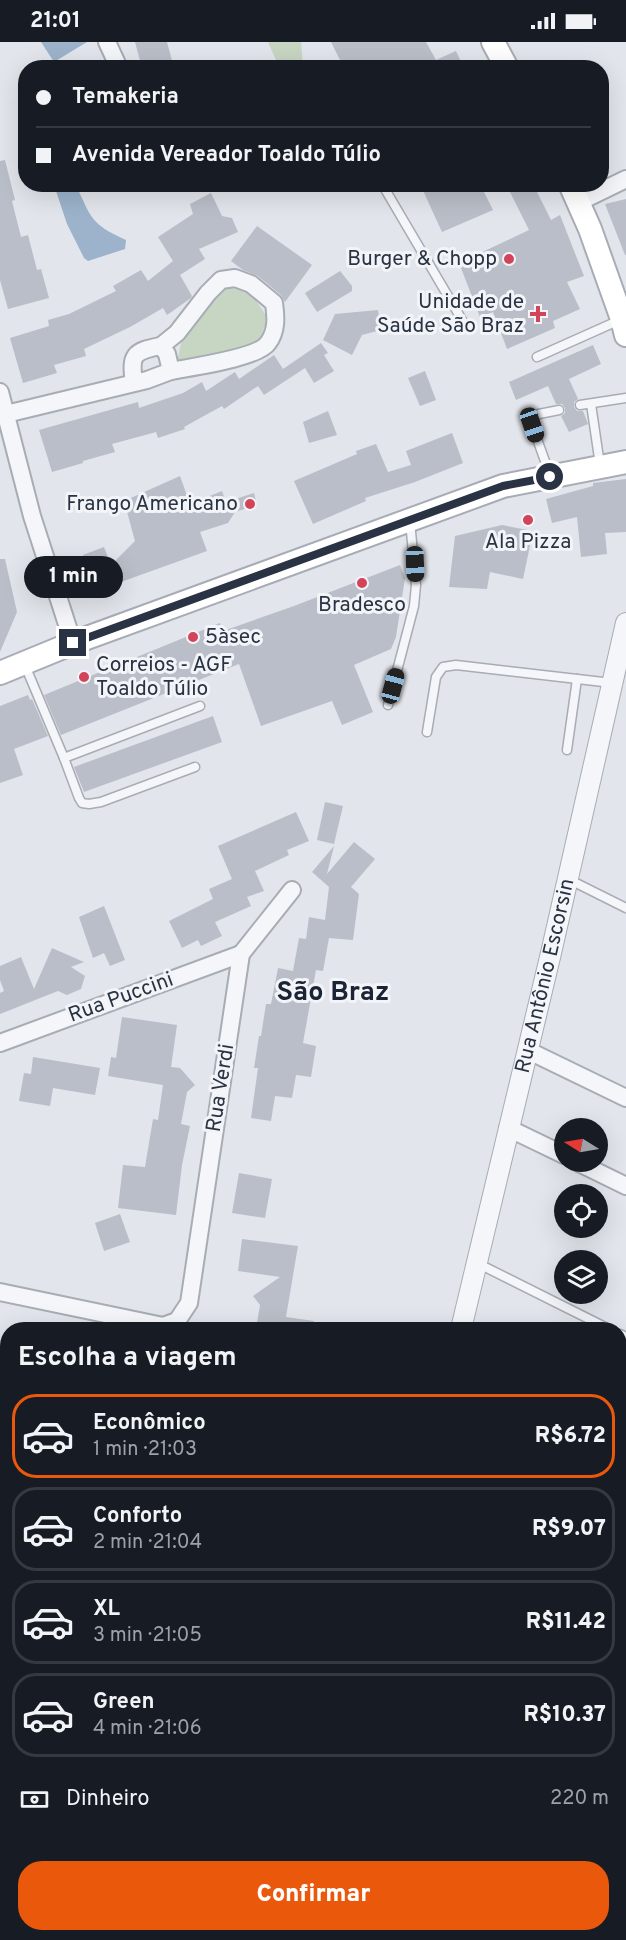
<!DOCTYPE html>
<html lang="pt">
<meta charset="utf-8">
<style>
body{margin:0;font-family:Overpass,sans-serif;background:#242831;color:#f1f3f6;height:100vh;display:flex;flex-direction:column;font-size:22px;white-space:nowrap}
*{box-sizing:border-box;margin:0}
p{font-size:20px;color:#9ea1a6}
.icon{flex:none;width:33px;height:33px;fill:none;stroke:currentColor;stroke-width:2;stroke-linecap:round;stroke-linejoin:round}
.map{position:relative;flex:1;overflow:hidden}
.drawer{position:absolute;left:0px;top:1280px;width:627px;height:620px;display:flex;flex-direction:column;background:#171b24;border-radius:24px 24px 0 0;box-shadow:0 6px 24px #0002}
.drawer>*{flex:none}
.hud{position:absolute;left:18px;top:18px;width:591px;height:132px;border-radius:24px;box-shadow:0 6px 24px #0002;display:grid;align-content:center;height:132px;padding:0 18px;background:#171b24}
.needle{width:39px;rotate:281deg}
.fabs{position:absolute;left:554px;top:1076px;display:grid;gap:12px}
.fabs a{display:grid;place-items:center;width:54px;height:54px;border-radius:50%;background:#171b24;box-shadow:0 6px 24px #0002;font-size:30px}
.end{position:absolute;width:27px;height:27px;margin:-14px;border:8px solid #293343;background:#fff;box-shadow:0 0 0 3px #fff}
.from{border-radius:50%}
.bubble{position:absolute;height:42px;border-radius:21px;background:#171b24;box-shadow:0 6px 24px #0002;font-size:20px;font-weight:800;line-height:42px;text-align:center}
.car{position:absolute;width:18px;height:36px;margin:-18px -9px;border-radius:8px;box-shadow:0 0 4px 2px #0007;background:linear-gradient(#222 24%,#8ab4d8 0 40%,#222 0 76%,#8ab4d8 0 86%,#222 0)}
.hud b{display:flex;align-items:center;gap:21px;height:57px;font-size:22px}
.hud b+b{border-top:2px solid #363941}
.hud i{width:15px;height:15px;background:#f1f3f6}
ul{padding:0;list-style:none}
li{display:flex;align-items:center;gap:18px;height:84px;margin:0 12px 9px;padding:0 6px;border:3px solid #363941;border-radius:24px}
li div{flex:1}
li b{display:block;font-size:22px}
li em{font-style:normal;font-weight:800}
li.active{border-color:#ea580c}
li>.icon{width:54px;height:54px;stroke-width:1.5}
h2{padding:0 18px;font-size:27px;line-height:72px}
.pay{display:flex;align-items:center;gap:15px;height:66px;padding:0 18px;font-size:22px}
.pay p{margin-inline-start:auto}
.button{display:flex;gap:12px;margin-top:auto;padding:12px 18px}
.button a{flex:1;height:69px;border-radius:24px;background:#ea580c;color:#fff;font-size:24px;font-weight:800;line-height:69px;text-align:center}
.status{display:flex;justify-content:space-between;align-items:center;height:42px;padding:0 30px;background:#171b24;direction:ltr}
.status svg{height:16px;fill:currentColor}
.map>svg:first-child{display:block}
</style>
<div class="status"><b>21:01</b><svg viewBox="0 0 49 12"><path d="M0 12V9h3v3zM5 12V6h3v6zM10 12V3h3v9zM15 12V0h3v12zM26 1h20v11H26zM47 4h2v5h-2z"/></svg></div>
<div class="map">
<svg width="626" height="1898" viewBox="0 0 626 1898">
<rect width="100%" height="100%" fill="#e2e5eb"/>
<!-- green -->
<g fill="#c7d5c3">
<path d="M268,0H301L303,25H279Z"/>
<path d="M247,246L268,276L255,309L176,325L181,301L215,247Z"/>
<path d="M620,1631L626,1634V1898H335L336,1892H620Z"/>
</g>
<!-- water -->
<g fill="#9cb3cb">
<path d="M41,0H87L54,20Z"/>
<path d="M54,143H76C91,175 90,182 126,198L125,207L88,219L84,216L67,182Z"/>
</g>
<!-- building -->
<g fill="#b9bec8">
<path d="M135,0H167L174,26H142Z"/>
<path d="M331,0H426L436,18L456,9L464,26H344Z"/>
<path d="M5,118L15,158L12,159L21,195L28,193L37,228L41,227L49,256L8,267L0,238V119Z"/>
<path d="M420,142H480L493,168L442,190Z"/>
<path d="M506,142H533L551,178L560,173L584,234L567,240L580,267L553,279L555,286L507,307L493,270L480,275L459,221L529,188Z"/>
<path d="M211,151L222,174L232,176L238,190L199,207L205,217L180,233L192,254L191,256L167,273L163,266L130,285L84,307L86,314L54,323L57,331L23,341L10,296L49,284L48,278L69,272L116,249L113,244L141,228L148,239L173,219L158,195L193,172L190,162Z"/>
<path d="M626,157V213H625L605,162Z"/>
<path d="M257,184L312,223L285,260L281,253L258,234L243,228L231,219Z"/>
<path d="M340,229L352,244V249L317,270L305,251Z"/>
<path d="M378,268L381,288L362,293L352,313L323,298L335,272Z"/>
<path d="M321,301L328,311L324,313L334,329L314,341L305,326L264,353L258,344L224,367L222,364L184,385L185,387L158,396L156,390L112,402L115,410L83,419V421L52,430L39,388L138,360L139,366L183,351L202,340L206,349L235,330L239,337L274,313L283,327Z"/>
<path d="M593,303L601,322L569,337L578,357L574,360V365L577,369H583L588,382L569,390L561,374L565,371V366L562,362H556L548,344L516,358L509,340Z"/>
<path d="M425,329L436,358L420,364L408,336Z"/>
<path d="M328,369L337,393L309,401L303,380Z"/>
<path d="M452,391L463,421L415,440L365,456L366,459L313,482L294,439L357,412L356,409L376,402L388,430L411,423L406,409Z"/>
<path d="M180,434L190,462L222,449L226,460L254,451L257,463L235,470L228,481L200,490L207,509L96,549L83,513L104,505L111,523L135,499L124,459Z"/>
<path d="M626,437V490L605,491L607,512L581,515L577,475L552,481L546,457L593,444V441Z"/>
<path d="M502,483L533,489L523,537L490,530L487,547L449,545L455,494Z"/>
<path d="M0,517H5L17,570L0,610Z"/>
<path d="M400,523L405,536L396,595L391,607L354,623L373,670L342,683L332,659L261,684L239,622L61,693L44,653L220,581L223,589L294,564Z"/>
<path d="M28,653L30,658L32,657L48,694L14,707L23,733L0,741V664Z"/>
<path d="M213,674L222,700L84,750L74,725Z"/>
<path d="M325,760L343,764L334,802L317,798Z"/>
<path d="M296,770L309,799L287,808L289,813L255,829L264,849L247,855L251,864L215,880L222,894L201,904L198,898L182,906L169,879L213,857L209,847L232,837L218,804Z"/>
<path d="M354,800L375,817L351,845L359,852L353,898L329,896L323,929L316,928L303,1001L316,1004L311,1035L296,1033L292,1056L275,1054L271,1079L251,1076L258,1026H254L259,994H261L266,962H271L278,926L293,929L299,896L306,897L309,875L325,878L329,845L312,830L334,804L327,832Z"/>
<path d="M104,864L125,918L110,924L104,911L93,916L79,875Z"/>
<path d="M52,906L84,920L71,925L85,934L81,947L67,953L58,949L0,972V951L4,949L0,938V924L21,915L34,947Z"/>
<path d="M122,975L177,983L171,1025L180,1026L195,1043L187,1050L181,1082L190,1084L182,1123L176,1173L118,1166L123,1123L145,1125L153,1077L158,1078L163,1043L108,1034L111,1015L116,1016Z"/>
<path d="M33,1015L100,1026L95,1053L53,1046L50,1064L19,1059L24,1031L31,1032Z"/>
<path d="M239,1131L272,1137L265,1176L232,1171Z"/>
<path d="M120,1172L130,1200L104,1209L95,1181Z"/>
<path d="M242,1197L298,1204L286,1275L314,1279L313,1287H256L260,1263L253,1254L280,1235L238,1229Z"/>
</g>
<g fill="none" stroke-linecap="round" stroke-linejoin="round">
<defs>
<g id="service">
<path d="M382,142L465,283"/>
<path d="M537,315L622,277"/>
<path d="M591,362L600,423"/>
<path d="M580,363L626,356"/>
<path d="M550,433L532,383L534,375L539,372L559,368"/>
<path d="M24,621L64,716L79,756L82,761L89,762L101,760L195,725"/>
<path d="M388,663L414,564L416,543L410,479"/>
<path d="M427,690L436,635L443,625L456,623L612,641"/>
<path d="M567,708L577,637"/>
<path d="M64,716L200,664"/>
<path d="M568,837L626,866"/>
<path d="M477,1221L609,1287"/>
<path d="M620,1292L626,1295"/>
<path d="M620,1740L626,1743"/>
<path d="M620,1773L626,1775"/>
</g>
<g id="minor">
<path d="M107,0L119,26"/>
<path d="M579,160L626,137"/>
<path d="M161,304L177,291L208,251L221,238L235,236L251,242L274,261C276,275 277,289 268,301C258,316 191,325 171,329"/>
<path d="M0,350L32,474L73,601"/>
<path d="M6,372L147,338L171,329L167,312L161,304C133,309 130,313 134,341"/>
<path d="M0,1001L241,912"/>
<path d="M527,1008L626,1056"/>
<path d="M508,1086L564,1113"/>
<path d="M575,1119L626,1144"/>
<path d="M0,1250L163,1284L177,1279L189,1261L241,912L292,848"/>
<path d="M0,1565L8,1567"/>
<path d="M34,1898L37,1892"/>
</g>
<g id="tertiary">
<path id="s1" d="M461,1287L551,911L626,581"/>
<path d="M0,1759L8,1761"/>
<path d="M315,1898L316,1892"/>
</g>
<g id="secondary">
<path d="M493,0L507,26"/>
<path d="M570,142L590,187L622,277L626,293"/>
<path d="M0,631L73,601L503,444L626,420"/>
</g>
</defs>
<!-- service casing -->
<use href="#service" stroke="#a7acb5" stroke-width="11"/>
<!-- minor casing -->
<use href="#minor" stroke="#a7acb5" stroke-width="20"/>
<!-- tertiary casing -->
<use href="#tertiary" stroke="#a7acb5" stroke-width="22"/>
<!-- secondary casing -->
<use href="#secondary" stroke="#a7acb5" stroke-width="26"/>
<!-- service -->
<use href="#service" stroke="#f5f6f9" stroke-width="8"/>
<!-- minor -->
<use href="#minor" stroke="#f5f6f9" stroke-width="16"/>
<!-- tertiary -->
<use href="#tertiary" stroke="#f5f6f9" stroke-width="20"/>
<!-- secondary -->
<use href="#secondary" stroke="#fff" stroke-width="22"/>
</g>
<g fill="none" stroke-linecap="round" stroke-linejoin="round">
<!-- route -->
<path stroke="#293343" stroke-width="8" d="M73,601L503,444L550,435"/>
</g>
<!-- markers -->
<g fill="#d24459" stroke="#f2f4f8" stroke-width="2">
<circle cx="509" cy="217" r="6"/>
<path d="M535 263h6v6h6v6h-6v6h-6v-6h-6v-6h6z"/>
<circle cx="250" cy="462" r="6"/>
<circle cx="528" cy="478" r="6"/>
<circle cx="362" cy="541" r="6"/>
<circle cx="193" cy="595" r="6"/>
<circle cx="84" cy="635" r="6"/>
</g>
<g text-anchor="middle" dominant-baseline="central" stroke-width="6" stroke-linejoin="round" paint-order="stroke">
<!-- poi labels -->
<g font-size="21" fill="#293343" stroke="#f2f4f8" text-anchor="end">
<text x="497" y="217">Burger &amp; Chopp</text>
<text x="524" y="260">Unidade de<tspan x="524" dy="24">Saúde São Braz</tspan></text>
<text x="238" y="462">Frango Americano</text>
<text x="528" y="500" text-anchor="middle">Ala Pizza</text>
<text x="362" y="563" text-anchor="middle">Bradesco</text>
<text x="205" y="595" text-anchor="start">5àsec</text>
<text x="96" y="623" text-anchor="start">Correios - AGF<tspan x="96" dy="24">Toaldo Túlio</tspan></text>
</g>
<!-- street labels -->
<g font-size="21" fill="#293343" stroke="#f2f4f8">
<text stroke="none"><textPath href="#s1" startOffset="363">Rua Antônio Escorsin</textPath></text>
<text transform="translate(121 956) rotate(-20)">Rua Puccini</text>
<text transform="translate(221 1046) rotate(-81)">Rua Verdi</text>
</g>
<!-- district labels -->
<g font-size="27" font-weight="bold" fill="#1b2434" stroke="#f2f4f8">
<text x="333" y="951">São Braz</text>
</g>
</g>
</svg>
<div class="fabs">
<a><svg class="needle" viewBox="-14 -14 28 28"><path d="M0-13l5 13h-10z" fill="#e53935"/><path d="M0 13l5-13h-10z" fill="#9ea1a6"/></svg></a>
<a><svg class="icon" aria-label="locate" viewBox="0 0 24 24"><circle cx="12" cy="12" r="6"/><path d="M12 2v4M12 18v4M2 12h4M18 12h4"/></svg></a>
<a><svg class="icon" aria-label="layers" viewBox="0 0 24 24"><path d="M12 4l9 5-9 5-9-5zM3 14l9 5 9-5"/></svg></a>
</div>
<i class="end from" style="left:550px;top:435px"></i>
<i class="end" style="left:73px;top:601px"></i>
<div class="bubble" style="left:24px;top:514px;width:99px">1 min</div>
<i class="car" style="left:532px;top:383px;rotate:161deg"></i>
<i class="car" style="left:415px;top:522px;rotate:178deg"></i>
<i class="car" style="left:393px;top:644px;rotate:15deg"></i>
<div class="hud">
<b><i class="from"></i>Temakeria</b>
<b><i></i>Avenida Vereador Toaldo Túlio</b>
</div>
<section class="drawer">
<h2>Escolha a viagem</h2>
<ul>
<li class="active"><svg class="icon" aria-label="car" viewBox="0 0 24 24"><path d="M5 17H2v-5l4-1 3-4h7l3 4 3 1v5h-3M9 17h6M6 11h13"/><circle cx="7" cy="17" r="2"/><circle cx="17" cy="17" r="2"/></svg><div><b>Econômico</b><p>1 min · 21:03</p></div><em>R$6.72</em></li>
<li><svg class="icon" aria-label="car" viewBox="0 0 24 24"><path d="M5 17H2v-5l4-1 3-4h7l3 4 3 1v5h-3M9 17h6M6 11h13"/><circle cx="7" cy="17" r="2"/><circle cx="17" cy="17" r="2"/></svg><div><b>Conforto</b><p>2 min · 21:04</p></div><em>R$9.07</em></li>
<li><svg class="icon" aria-label="car" viewBox="0 0 24 24"><path d="M5 17H2v-5l4-1 3-4h7l3 4 3 1v5h-3M9 17h6M6 11h13"/><circle cx="7" cy="17" r="2"/><circle cx="17" cy="17" r="2"/></svg><div><b>XL</b><p>3 min · 21:05</p></div><em>R$11.42</em></li>
<li><svg class="icon" aria-label="car" viewBox="0 0 24 24"><path d="M5 17H2v-5l4-1 3-4h7l3 4 3 1v5h-3M9 17h6M6 11h13"/><circle cx="7" cy="17" r="2"/><circle cx="17" cy="17" r="2"/></svg><div><b>Green</b><p>4 min · 21:06</p></div><em>R$10.37</em></li>
</ul>
<div class="pay"><svg class="icon" aria-label="cash" viewBox="0 0 24 24"><path d="M3 7h18v10H3z"/><circle cx="12" cy="12" r="2"/></svg>Dinheiro<p>220 m</p></div>
<div class="button"><a>Confirmar</a></div>
</section>
</div>
